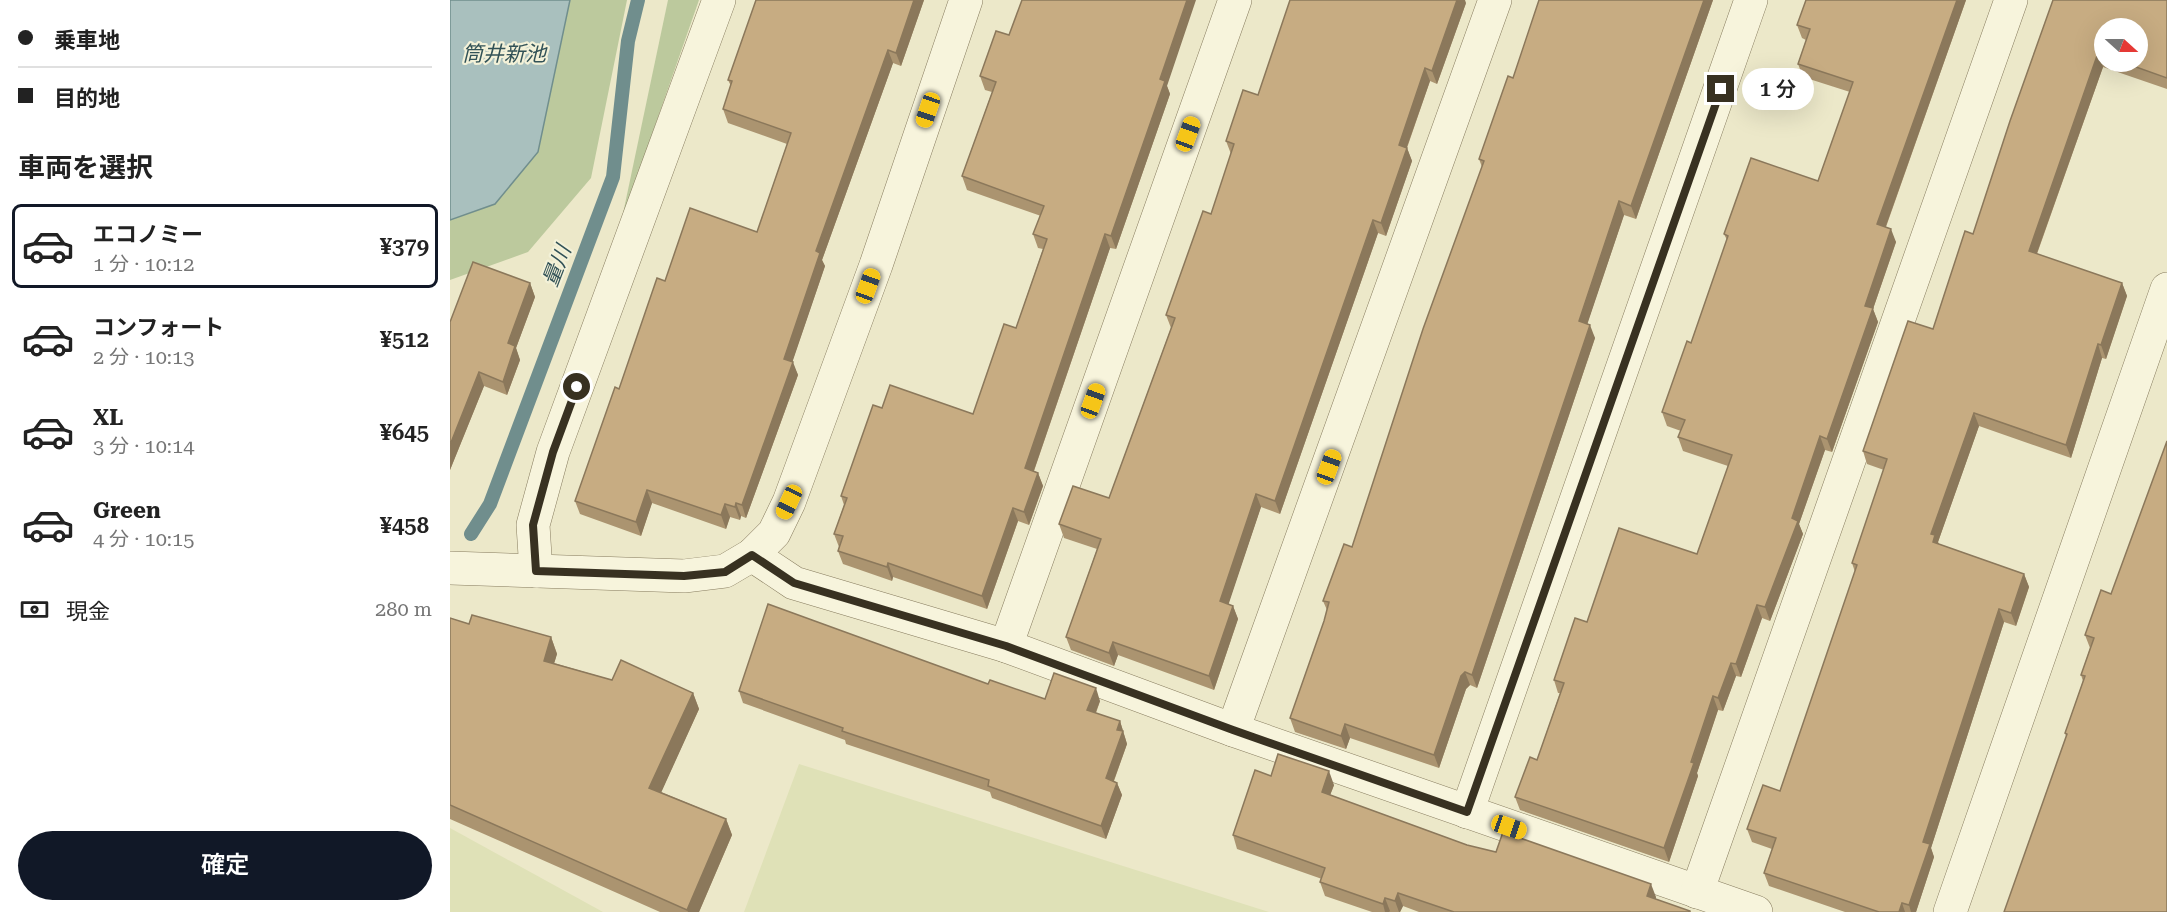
<!DOCTYPE html>
<html lang="ja">
<meta charset="utf-8">
<style>
body{margin:0;font-family:"Roboto Serif","Noto Sans JP",serif;background:#f2f2f2;color:#222;height:100vh;display:flex;flex-direction:column;font-size:22px;white-space:nowrap}
*{box-sizing:border-box;margin:0}
p{font-size:20px;color:#767676}
.icon{flex:none;width:33px;height:33px;fill:none;stroke:currentColor;stroke-width:2;stroke-linecap:round;stroke-linejoin:round}
.map{position:relative;flex:1;overflow:hidden}
.sheet{display:flex;flex-direction:column;background:#fff;width:450px}
.sheet>*{flex:none}
.top-card{display:grid;align-content:center;height:132px;padding:0 18px;background:#fff}
.needle{width:39px;rotate:111deg}
.buttons{position:absolute;left:1644px;top:18px;display:grid;gap:12px}
.buttons a{display:grid;place-items:center;width:54px;height:54px;border-radius:50%;background:#fff;box-shadow:0 6px 24px #0002;font-size:30px}
.end{position:absolute;width:27px;height:27px;margin:-14px;border:8px solid #383121;background:#fff;box-shadow:0 0 0 3px #fff}
.from{border-radius:50%}
.bubble{position:absolute;height:42px;border-radius:21px;background:#fff;box-shadow:0 6px 24px #0002;font-size:20px;font-weight:600;line-height:42px;text-align:center}
.car{position:absolute;width:18px;height:36px;margin:-18px -9px;border-radius:8px;box-shadow:0 0 4px 2px #0007;background:linear-gradient(#f5c518 24%,#345 0 40%,#f5c518 0 76%,#345 0 86%,#f5c518 0)}
.top-card b{display:flex;align-items:center;gap:21px;height:57px;font-size:22px}
.top-card b+b{border-top:2px solid #e0e0e0}
.top-card i{width:15px;height:15px;background:#222}
ul{padding:0;list-style:none}
li{display:flex;align-items:center;gap:18px;height:84px;margin:0 12px 9px;padding:0 6px;border:3px solid transparent;border-radius:9px}
li div{flex:1}
li b{display:block;font-size:22px}
li em{font-style:normal;font-weight:600}
li.selected{border-color:#111827}
li>.icon{width:54px;height:54px;stroke-width:1.5}
h2{padding:0 18px;font-size:27px;line-height:72px}
.pay{display:flex;align-items:center;gap:15px;height:66px;padding:0 18px;font-size:22px}
.pay p{margin-inline-start:auto}
.primary-button{display:flex;gap:12px;margin-top:auto;padding:12px 18px}
.primary-button a{flex:1;height:69px;border-radius:36px;background:#111827;color:#fff;font-size:24px;font-weight:600;line-height:69px;text-align:center}
main{display:flex;flex:1;min-height:0}
.map>svg:first-child{display:block}
</style>
<main>
<section class="sheet">
<div class="top-card">
<b><i class="from"></i>乗車地</b>
<b><i></i>目的地</b>
</div>
<h2>車両を選択</h2>
<ul>
<li class="selected"><svg class="icon" aria-label="car" viewBox="0 0 24 24"><path d="M5 17H2v-5l4-1 3-4h7l3 4 3 1v5h-3M9 17h6M6 11h13"/><circle cx="7" cy="17" r="2"/><circle cx="17" cy="17" r="2"/></svg><div><b>エコノミー</b><p>1 分 · 10:12</p></div><em>¥379</em></li>
<li><svg class="icon" aria-label="car" viewBox="0 0 24 24"><path d="M5 17H2v-5l4-1 3-4h7l3 4 3 1v5h-3M9 17h6M6 11h13"/><circle cx="7" cy="17" r="2"/><circle cx="17" cy="17" r="2"/></svg><div><b>コンフォート</b><p>2 分 · 10:13</p></div><em>¥512</em></li>
<li><svg class="icon" aria-label="car" viewBox="0 0 24 24"><path d="M5 17H2v-5l4-1 3-4h7l3 4 3 1v5h-3M9 17h6M6 11h13"/><circle cx="7" cy="17" r="2"/><circle cx="17" cy="17" r="2"/></svg><div><b>XL</b><p>3 分 · 10:14</p></div><em>¥645</em></li>
<li><svg class="icon" aria-label="car" viewBox="0 0 24 24"><path d="M5 17H2v-5l4-1 3-4h7l3 4 3 1v5h-3M9 17h6M6 11h13"/><circle cx="7" cy="17" r="2"/><circle cx="17" cy="17" r="2"/></svg><div><b>Green</b><p>4 分 · 10:15</p></div><em>¥458</em></li>
</ul>
<div class="pay"><svg class="icon" aria-label="cash" viewBox="0 0 24 24"><path d="M3 7h18v10H3z"/><circle cx="12" cy="12" r="2"/></svg>現金<p>280 m</p></div>
<div class="primary-button"><a>確定</a></div>
</section>
<div class="map">
<svg width="1717" height="912" viewBox="0 0 1717 912">
<rect width="100%" height="100%" fill="#ece8c9"/>
<!-- farmland -->
<g fill="#dfe1b7">
<path d="M349,764L819,912H294Z"/>
<path d="M0,828L153,912H0Z"/>
</g>
<!-- green -->
<g fill="#bcc99d">
<path d="M120,0H177L141,178L78,252L0,280V220L45,204L88,152Z"/>
<path d="M218,0H249L171,223Z"/>
</g>
<!-- water -->
<path fill="#a9c0be" stroke="#708e8d" stroke-width="1.5" d="M0,0H120L88,152L45,204L0,220Z"/>
<g fill="none" stroke-linecap="round" stroke-linejoin="round">
<!-- stream -->
<path stroke="#708e8d" stroke-width="14" d="M21,534L40,504L163,177L178,41L188,0"/>
<defs>
<g id="minor">
<path d="M302,555L344,583L556,646L783,730L1306,912"/>
<path d="M0,568L234,576L275,571L302,555L324,533L339,502L426,265L516,0"/>
<path d="M86,571L83,525L103,452L269,0"/>
<path d="M556,646L785,0"/>
<path d="M783,730L1045,0"/>
<path d="M1017,812L1301,0"/>
<path d="M1247,892L1561,0"/>
<path d="M1500,912L1717,289"/>
</g>
</defs>
<!-- minor casing -->
<use href="#minor" stroke="#877c5f" stroke-width="34"/>
<!-- minor -->
<use href="#minor" stroke="#f7f4dc" stroke-width="33"/>
</g>
<!-- wall -->
<g fill="#ab9470" fill-rule="evenodd">
<path d="M306,0H474L451,66L443,63L372,260L375,266L342,362L348,375L296,518L291,516L290,520L280,517L276,529L202,503L191,536L130,514L125,501L169,389L215,281L307,232L337,144L278,123L273,109L281,86L278,80Z"/>
<path d="M1089,0H1263L1186,219L1174,215L1137,324L1145,338L1027,688L1020,685L1016,689L989,768L900,738L896,749L845,732L840,718L874,621L877,610L873,601L902,547L1032,167L1029,159L1063,78Z"/>
<path d="M1356,0H1516L1436,227L1446,242L1423,309L1428,322L1382,452L1375,450L1349,524L1353,534L1320,621L1312,618L1291,677L1286,676L1273,711L1268,710L1247,773L1248,776L1219,862L1070,810L1065,797L1087,760L1110,693H1108L1104,680L1137,622L1247,554L1278,466L1233,451L1228,437L1231,431L1217,426L1212,412L1241,343L1277,240L1274,234L1368,181L1400,92L1353,77L1348,64L1356,40L1352,38L1347,25Z"/>
<path d="M1603,0H1717V89L1653,67L1587,254L1672,283L1677,296L1656,359L1652,358L1621,458L1529,426L1488,542L1489,544L1574,574L1579,587L1566,626L1554,622L1481,848L1484,857L1466,912H1395L1319,886L1314,873L1322,849L1302,842L1297,829L1313,785L1330,791L1405,572L1402,563L1434,470L1417,464L1413,451L1458,321L1483,329L1515,231L1523,234L1560,121ZM1654,28H1688V62H1654Z"/>
<path d="M1016,3L987,84L980,81L957,148L962,161L936,236L928,233L830,514L811,507L778,604L783,606L788,619L764,690L668,655L664,666L621,650L616,637L647,549L614,538L609,524L659,498L721,328L716,315L761,214L781,154L776,141L808,95Z"/>
<path d="M530,76L717,86L720,94L666,249L660,248L584,471L588,473L593,486L579,525L568,521L537,609L443,577L442,581L393,564L388,551L389,547L384,534L394,505L391,496L432,408L523,414L566,328L593,249L588,248L583,234L591,216L517,190L512,176L542,92L535,90Z"/>
<path d="M80,283L85,297L66,348L70,360L57,395L34,386L0,470V322Z"/>
<path d="M1661,594L1616,736L1615,733L1633,681L1631,675L1640,648L1635,635Z"/>
<path d="M0,618L19,624L101,637L107,654L104,663L162,680L243,693L249,709L211,792L276,819L282,835L249,912H210L0,819Z"/>
<path d="M538,684L595,699L650,701L646,713L670,721L677,744L664,781L667,783L672,795L656,839L542,798L540,792L396,744L395,740L293,703L289,691Z"/>
<path d="M821,776L884,785L880,795L1017,845L1206,897V899L1241,912H969L953,906L950,912H922L875,896L870,882L872,879L787,849L783,835Z"/>
</g>
<!-- shaded-wall -->
<g fill="#8b785b">
<path d="M464,0H474L451,66L446,53Z"/>
<path d="M737,0H746L717,86L720,94L666,249L661,236L710,79Z"/>
<path d="M1007,0H1015L1016,3L987,84L982,71Z"/>
<path d="M1254,0H1263L1186,219L1181,206Z"/>
<path d="M1507,0H1516L1432,237L1427,224Z"/>
<path d="M438,50L443,63L372,260L375,266L339,372L334,359L366,251Z"/>
<path d="M1648,53L1653,67L1583,264L1579,251Z"/>
<path d="M975,68L980,81L953,158L949,145Z"/>
<path d="M957,148L962,161L936,236L931,223Z"/>
<path d="M1169,201L1174,215L1134,334L1129,321Z"/>
<path d="M923,220L928,233L830,514L825,501Z"/>
<path d="M1441,229L1446,242L1423,309L1428,322L1382,452L1377,439L1415,306Z"/>
<path d="M655,234L660,248L580,482L575,468Z"/>
<path d="M80,283L85,297L66,348L70,360L57,395L53,382L58,343Z"/>
<path d="M1672,283L1677,296L1656,359L1651,345Z"/>
<path d="M1140,325L1145,338L1027,688L1022,675Z"/>
<path d="M1648,344L1652,358L1621,458L1616,445Z"/>
<path d="M343,362L348,375L296,518L292,505Z"/>
<path d="M29,372L34,386L0,470V445Z"/>
<path d="M1524,413L1529,426L1488,542L1490,549L1483,542L1481,534Z"/>
<path d="M1370,436L1375,450L1349,524L1353,534L1320,621L1315,607L1342,518Z"/>
<path d="M588,473L593,486L579,525L574,512Z"/>
<path d="M197,490L202,503L191,536L186,522Z"/>
<path d="M806,494L811,507L775,615L770,601Z"/>
<path d="M286,503L291,516L290,520L285,507Z"/>
<path d="M275,504L280,517L276,529L271,515Z"/>
<path d="M563,508L568,521L537,609L532,596Z"/>
<path d="M438,563L443,577L442,581L437,567Z"/>
<path d="M1574,574L1579,587L1566,626L1561,613Z"/>
<path d="M1307,605L1312,618L1291,677L1286,664Z"/>
<path d="M783,606L788,619L764,690L759,676Z"/>
<path d="M1549,609L1554,622L1481,848L1484,857L1466,912H1461L1459,905L1473,842Z"/>
<path d="M101,637L107,654L100,677L94,661Z"/>
<path d="M663,642L668,655L664,666L659,653Z"/>
<path d="M1281,663L1286,676L1273,711L1268,698Z"/>
<path d="M1015,672L1020,685L1016,689L989,768L984,755L1011,676Z"/>
<path d="M646,688L650,701L642,722L637,710Z"/>
<path d="M243,693L249,709L206,804L199,788Z"/>
<path d="M1263,696L1268,710L1247,773L1248,776L1219,862L1214,848Z"/>
<path d="M670,721L677,744L660,791L656,778L667,730Z"/>
<path d="M895,724L900,738L896,749L891,736Z"/>
<path d="M879,771L884,785L876,806L872,792Z"/>
<path d="M667,783L672,795L656,839L651,826Z"/>
<path d="M276,819L282,835L249,912H238L237,910Z"/>
<path d="M1201,884L1206,897L1202,909L1197,896Z"/>
<path d="M948,893L953,906L950,912H949L945,901Z"/>
<path d="M935,898L940,911L939,912H935L933,904Z"/>
<path d="M1452,903L1455,912H1449Z"/>
</g>
<!-- building -->
<g fill="#c7ac82" stroke="#8b785b" stroke-width="1.5">
<path d="M306,0H464L446,53L438,50L366,251L370,253L334,359L343,362L292,505L286,503L285,507L275,504L271,515L197,490L186,522L125,501L165,387L169,389L207,278L215,281L240,208L307,232L341,133L273,109L282,81L278,80Z"/>
<path d="M572,0H737L710,79L715,81L661,236L655,234L575,468L588,473L574,512L563,508L532,596L438,563L437,567L388,551L393,536L384,534L397,498L391,496L423,405L432,408L440,385L523,414L554,324L566,328L597,239L583,234L594,206L512,176L546,82L530,76L546,31L559,35Z"/>
<path d="M840,0H1007L982,71L975,68L949,145L957,148L931,223L923,220L825,501L806,494L770,601L783,606L759,676L663,642L659,653L616,637L651,539L609,524L623,486L659,498L725,318L716,315L753,211L761,214L784,144L776,141L793,90L808,95Z"/>
<path d="M1089,0H1254L1181,206L1169,201L1129,321L1140,325L1022,675L1015,672L1011,676L984,755L895,724L891,736L840,718L874,621L879,602L873,601L894,544L902,547L973,329L1034,161L1029,159L1058,76L1063,78Z"/>
<path d="M1356,0H1507L1427,224L1441,229L1415,306L1423,308L1377,439L1370,436L1342,518L1348,521L1315,607L1307,605L1286,664L1281,663L1268,698L1263,696L1241,762L1244,763L1214,848L1065,797L1080,757L1087,760L1114,683L1104,680L1125,618L1137,622L1169,528L1247,554L1282,455L1228,437L1235,420L1212,412L1237,341L1241,343L1278,236L1274,234L1301,158L1368,181L1403,82L1348,64L1360,29L1347,25Z"/>
<path d="M1603,0H1717V78L1672,62H1688V28H1654V55L1648,53L1579,251L1672,283L1651,345L1648,344L1616,445L1524,413L1481,534L1485,535L1483,542L1574,574L1561,613L1549,609L1473,842L1480,844L1459,905L1452,903L1449,912H1429L1314,873L1326,838L1297,829L1313,785L1330,791L1407,565L1402,563L1437,459L1413,451L1458,321L1483,329L1515,231L1523,234L1560,121Z"/>
<path d="M23,262L80,283L58,343L65,346L53,382L29,372L0,445V322Z"/>
<path d="M1717,441V912H1554L1617,734L1615,733L1635,676L1631,675L1644,638L1635,635L1651,590L1661,594Z"/>
<path d="M318,604L538,684L540,680L595,699L604,673L646,688L637,710L670,721L667,730L673,731L656,778L667,783L651,826L538,786L539,780L392,731L393,728L289,691Z"/>
<path d="M22,615L101,637L94,661L162,680L171,660L243,693L199,788L276,819L237,910L0,805V618L19,624Z"/>
<path d="M828,754L879,771L872,792L1017,845L1046,852L1053,832L1201,884L1197,896L1240,911V912H1004L948,893L945,901L935,898L933,904L870,882L875,868L783,835L805,770L821,776Z"/>
</g>
<g fill="none" stroke-linecap="round" stroke-linejoin="round">
<!-- route -->
<path stroke="#383121" stroke-width="8" d="M127,387L103,452L83,525L86,571L234,576L275,572L302,555L344,583L556,646L783,730L1017,812L1271,89"/>
</g>
<g text-anchor="middle" dominant-baseline="central" stroke-width="4.5" stroke-linejoin="round" paint-order="stroke">
<!-- water labels -->
<g font-size="21" font-style="italic" fill="#325257" stroke="#f3f1d8">
<text x="54" y="54">筒井新池</text>
<text transform="translate(107 266) rotate(-69)">量川</text>
</g>
</g>
</svg>
<div class="buttons">
<a><svg class="needle" viewBox="-14 -14 28 28"><path d="M0-13l5 13h-10z" fill="#e53935"/><path d="M0 13l5-13h-10z" fill="#767676"/></svg></a>
</div>
<i class="end from" style="left:127px;top:387px"></i>
<i class="end" style="left:1271px;top:89px"></i>
<div class="bubble" style="left:1292px;top:68px;width:72px">1 分</div>
<i class="car" style="left:478px;top:110px;rotate:199deg"></i>
<i class="car" style="left:738px;top:134px;rotate:20deg"></i>
<i class="car" style="left:418px;top:286px;rotate:20deg"></i>
<i class="car" style="left:643px;top:401px;rotate:20deg"></i>
<i class="car" style="left:879px;top:467px;rotate:20deg"></i>
<i class="car" style="left:339px;top:502px;rotate:205deg"></i>
<i class="car" style="left:1059px;top:827px;rotate:109deg"></i>
</div>
</main>
